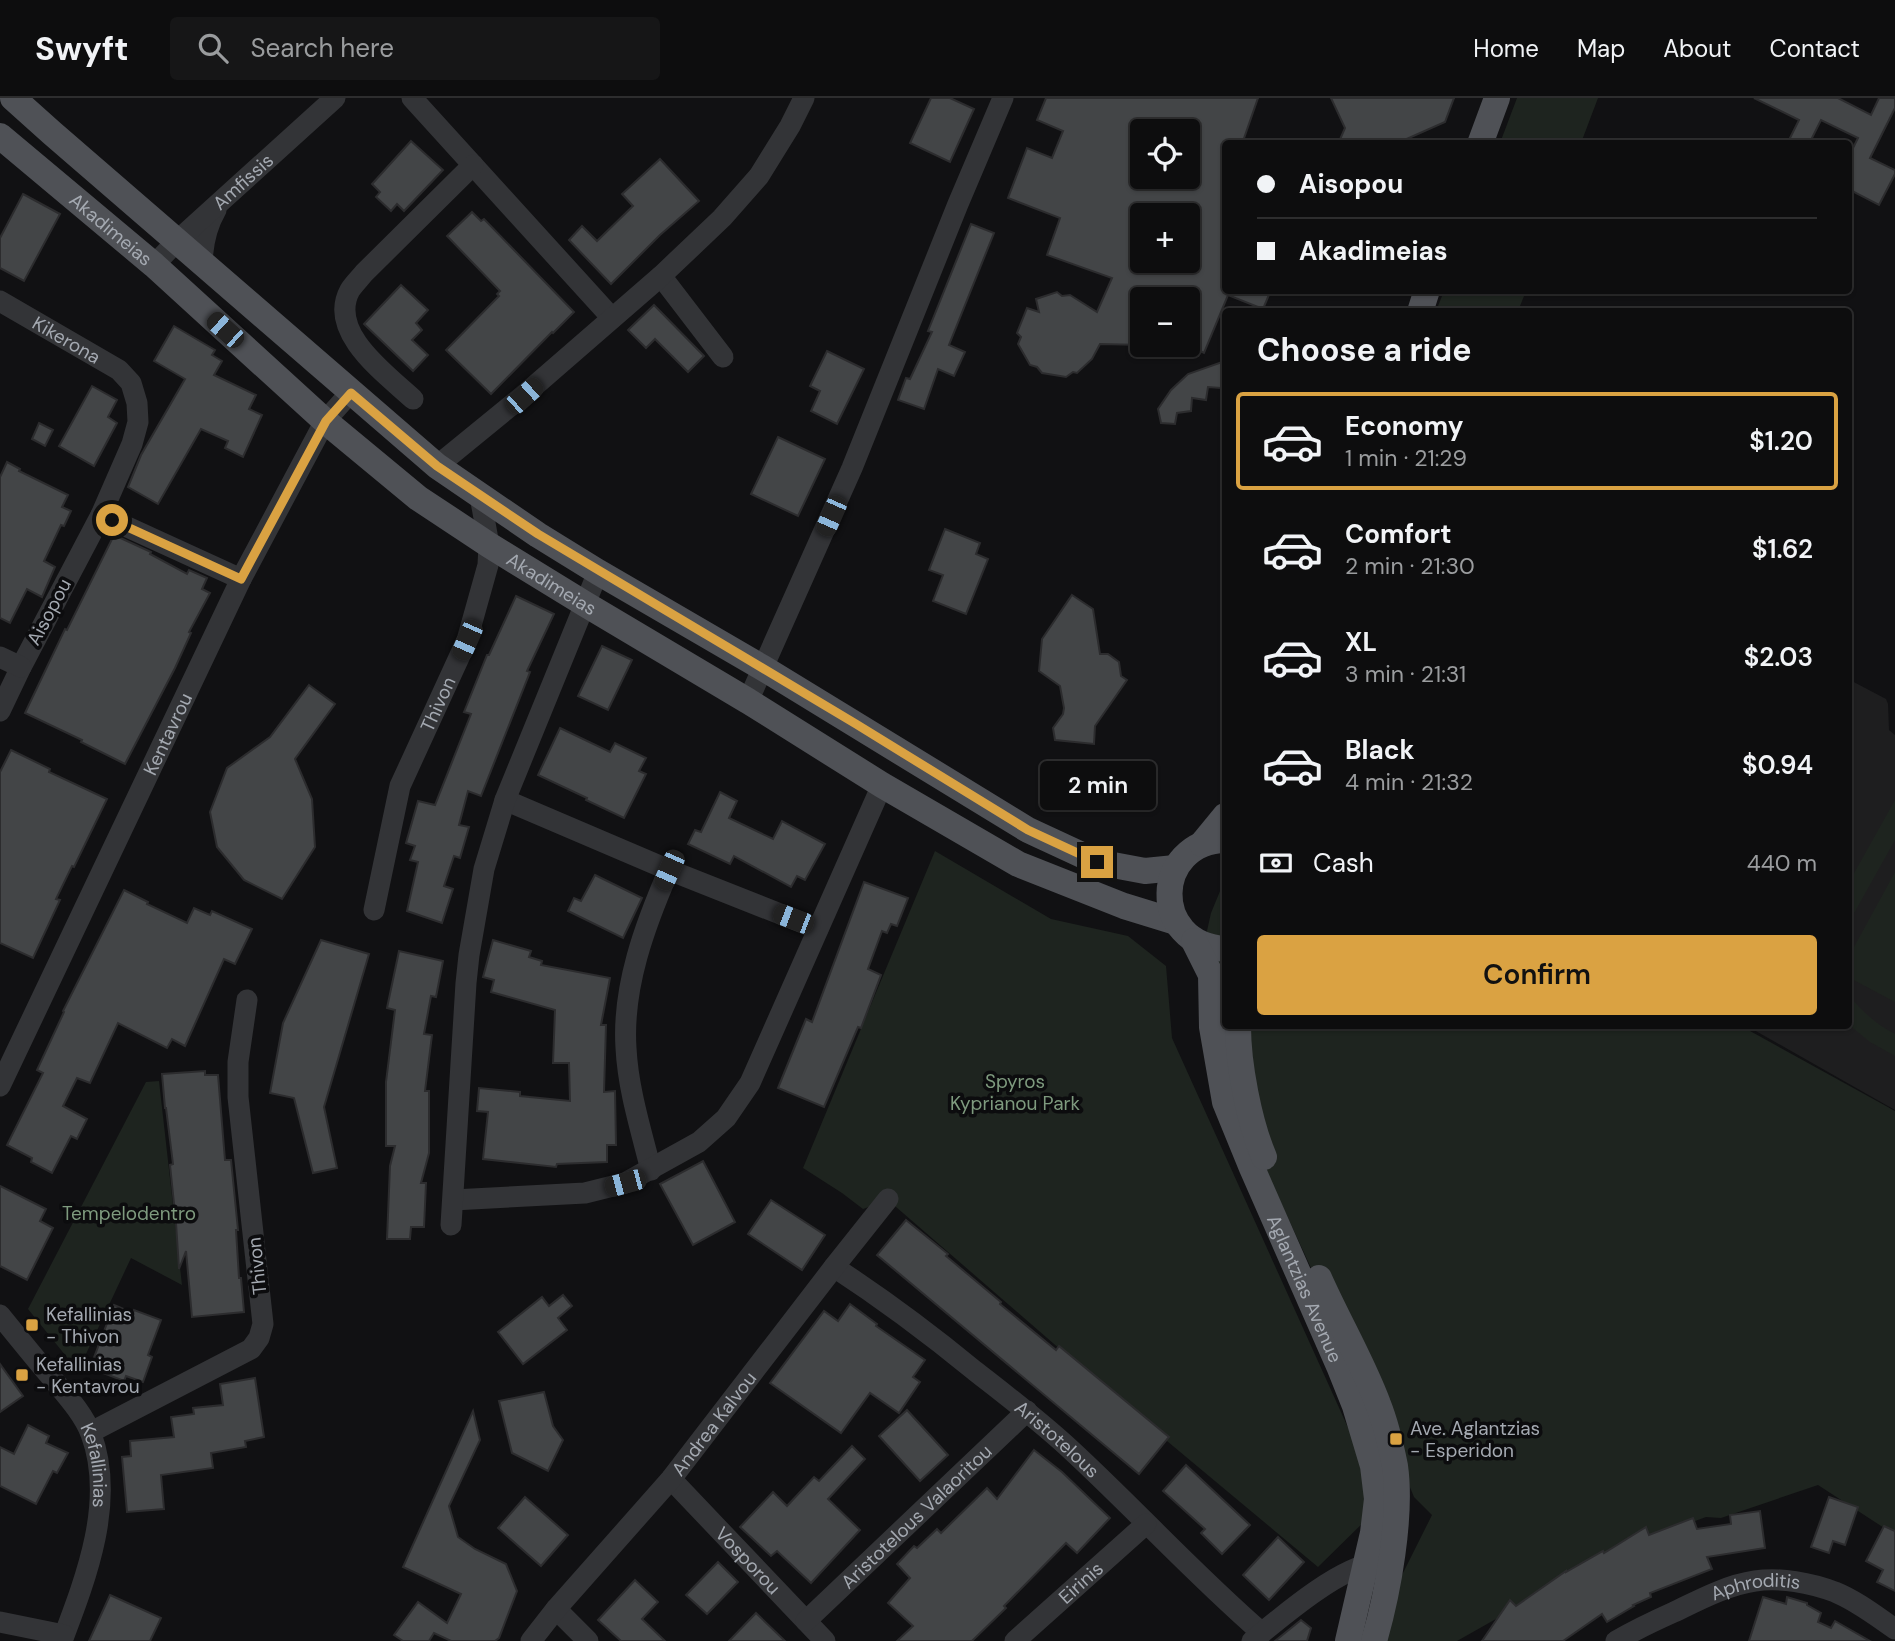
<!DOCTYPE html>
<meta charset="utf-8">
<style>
body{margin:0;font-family:"DM Sans",sans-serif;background:#161617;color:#f1f3f6;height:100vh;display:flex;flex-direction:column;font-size:26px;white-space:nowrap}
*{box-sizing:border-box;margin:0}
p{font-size:23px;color:#9a9c9e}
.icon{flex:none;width:38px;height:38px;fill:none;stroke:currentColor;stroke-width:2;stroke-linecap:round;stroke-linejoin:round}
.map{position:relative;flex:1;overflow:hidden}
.details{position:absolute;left:1222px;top:210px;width:630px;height:721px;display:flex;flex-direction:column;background:#0d0d0e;border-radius:7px;box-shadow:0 2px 5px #0004,0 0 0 2px #2d2d2e}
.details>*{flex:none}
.guide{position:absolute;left:1222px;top:42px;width:630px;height:154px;border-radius:7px;box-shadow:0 2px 5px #0004,0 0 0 2px #2d2d2e;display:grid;align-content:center;height:154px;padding:0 35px;background:#0d0d0e}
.tools{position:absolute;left:1130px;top:21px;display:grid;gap:14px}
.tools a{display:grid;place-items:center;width:70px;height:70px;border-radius:7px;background:#0d0d0e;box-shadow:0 2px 5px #0004,0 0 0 2px #2d2d2e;font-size:35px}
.end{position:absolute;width:32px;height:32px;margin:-16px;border:9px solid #daa242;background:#111;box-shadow:0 0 0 4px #111}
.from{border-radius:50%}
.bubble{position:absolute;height:49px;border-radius:7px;background:#0d0d0e;box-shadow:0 2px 5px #0004,0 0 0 2px #2d2d2e;font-size:23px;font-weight:600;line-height:49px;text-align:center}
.car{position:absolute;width:21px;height:42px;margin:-21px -10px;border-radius:9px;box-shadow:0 0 5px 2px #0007;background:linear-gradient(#222 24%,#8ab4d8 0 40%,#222 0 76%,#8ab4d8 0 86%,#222 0)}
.guide b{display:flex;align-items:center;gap:24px;height:66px;font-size:26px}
.guide b+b{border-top:2px solid #2d2d2e}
.guide i{width:18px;height:18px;background:#f1f3f6}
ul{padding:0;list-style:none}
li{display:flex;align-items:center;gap:21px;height:98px;margin:0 14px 10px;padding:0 21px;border:4px solid transparent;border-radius:7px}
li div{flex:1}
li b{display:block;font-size:26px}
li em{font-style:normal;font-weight:600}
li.active{border-color:#daa242}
li>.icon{width:63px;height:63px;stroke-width:1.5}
h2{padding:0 35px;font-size:32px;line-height:84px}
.pay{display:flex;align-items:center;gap:18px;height:77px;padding:0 35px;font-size:26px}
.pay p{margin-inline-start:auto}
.primary-button{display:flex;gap:14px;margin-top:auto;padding:14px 35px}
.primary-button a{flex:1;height:80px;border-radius:7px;background:#daa242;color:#111;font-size:28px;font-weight:600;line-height:80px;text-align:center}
header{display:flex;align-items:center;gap:42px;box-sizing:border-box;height:98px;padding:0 35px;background:#0d0d0e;border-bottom:2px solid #2d2d2e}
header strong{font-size:33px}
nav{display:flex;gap:38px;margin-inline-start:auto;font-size:24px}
.search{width:490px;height:63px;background:#161617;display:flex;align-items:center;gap:18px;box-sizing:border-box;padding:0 24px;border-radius:7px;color:#9a9c9e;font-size:26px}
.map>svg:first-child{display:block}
</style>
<header>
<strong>Swyft</strong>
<div class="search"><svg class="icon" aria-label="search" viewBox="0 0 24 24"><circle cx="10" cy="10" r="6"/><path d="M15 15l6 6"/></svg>Search here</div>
<nav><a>Home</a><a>Map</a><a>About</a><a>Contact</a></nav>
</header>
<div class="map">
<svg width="1895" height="1543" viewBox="0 0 1895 1543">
<rect width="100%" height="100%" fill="#111113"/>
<!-- built -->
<path fill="#1e1e1f" d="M1848,581L1886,601L1888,606L1889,632L1895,637V1012L1747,928H1848Z"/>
<!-- green -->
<g fill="#1e241f">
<path d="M1517,0H1598L1581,45H1500Z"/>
<path d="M1444,193V192L1526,193L1518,213H1436Z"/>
<path d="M1895,702V742L1848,826V786Z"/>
<path d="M935,753L1051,821L1128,838L1166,868L1172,940L1364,1365L1372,1416L1318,1469L1137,1318L888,1102L863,1111L842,1095L803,1070Z"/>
<path d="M1895,774V904L1848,879V860Z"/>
<path d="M1225,781V928H1741L1895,1013V1437L1818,1387L1721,1420L1706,1419L1622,1450L1457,1543H1369L1432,1417L1414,1399L1390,1341L1223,979L1198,873L1211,815Z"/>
<path d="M1848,896C1861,913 1876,926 1895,936V958L1870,944L1848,926Z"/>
<path d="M159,983L182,1187L131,1160L78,1273L28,1211L146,984Z"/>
</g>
<!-- building -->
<g fill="#434547" stroke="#2c2c2e" stroke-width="2" fill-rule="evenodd">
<path d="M931,0H950L974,11L950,64L910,45Z"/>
<path d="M1046,0H1258L1242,46H1225V192H1271L1263,211L1228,197L1204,255L1188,247V201H1143V247L1100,246L1092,261L1077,275L1073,274L1066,279L1042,275L1037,269L1030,267L1018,246L1021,239L1017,235L1027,210L1039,214L1036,201L1057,194L1062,198L1070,197L1097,214L1112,180L1047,157L1060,120L1008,100L1027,50L1052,60L1063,33L1037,22ZM1143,33H1188V79H1143ZM1143,117H1188V163H1143Z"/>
<path d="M1331,0H1454L1445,24L1402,43L1401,46H1338L1345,30Z"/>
<path d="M1754,0H1838L1871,17L1879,0H1895V10L1870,60L1895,72V76L1879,107L1848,91V60L1858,40L1821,22L1809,46H1787L1799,22Z"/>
<path d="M411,43L443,72L404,113L397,106L391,113L376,99L380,94L372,86Z"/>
<path d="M660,61L699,103L660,137L611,186L569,142L582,128L597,143L633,108L622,96Z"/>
<path d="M23,96L60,116L24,183L0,170V140Z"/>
<path d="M472,114L481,123L484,121L574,214L553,235L552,234L491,296L446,252L499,198L497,196L500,193L447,138Z"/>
<path d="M971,126L994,135L949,247L965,254L954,278L938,271L924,311L898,302L906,280L910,281L932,234L928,233Z"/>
<path d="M401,187L428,212L416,225L422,232L412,242L428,257L413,273L364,226Z"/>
<path d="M654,207L704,258L688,274L655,241L646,250L628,232Z"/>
<path d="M174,228L215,252L212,257L222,263L214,277L256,297L249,311L262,317L243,359L225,350L228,343L201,331L158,406L128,389L141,357L185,281L154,263Z"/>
<path d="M827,253L864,271L837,326L811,313L820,293L810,288Z"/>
<path d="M1225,263L1221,290L1208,289L1206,302L1192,300L1191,313L1177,315L1175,326L1161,325L1158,311L1171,292L1188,276Z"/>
<path d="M92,288L117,302L108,319L117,325L94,368L59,348Z"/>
<path d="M39,325L53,332L45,348L32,341Z"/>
<path d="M778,339L825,361L798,418L751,396Z"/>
<path d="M7,364L20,371L19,373L68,397L62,409L71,413L64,428L61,427L44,463L55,469L42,499L27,491L10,525L0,520V379Z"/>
<path d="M945,431L980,445L976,456L988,461L966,516L933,503L943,477L929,472Z"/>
<path d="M114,437L151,454L150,456L187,476L189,472L207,480L202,491L210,495L189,534L191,535L175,570L125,666L81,644L82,642L25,615L65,531L67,532Z"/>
<path d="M1072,497L1093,511L1100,556H1108L1119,564L1121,578L1127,582L1095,628L1094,646L1055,642L1053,630L1063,616L1064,610L1060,588L1039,573L1042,541Z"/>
<path d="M516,498L554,516L527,573L530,574L481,698L468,693L459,727L469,729L460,760L454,758L444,788L453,791L442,825L407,813L418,764L410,762L415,748L406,745L418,703L435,707L471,616L464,614L487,557H489Z"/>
<path d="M602,548L632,562L608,612L578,598Z"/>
<path d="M309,587L335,606L295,661L312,701L315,749L282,801L244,782L217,749L210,714L227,670L270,639Z"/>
<path d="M560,630L610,654L615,645L646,660L639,673L646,676L624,720L586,702L587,700L538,677Z"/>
<path d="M11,652L50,671L49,674L107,701L74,769L72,768L56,801L60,802L33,860L0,845V674Z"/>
<path d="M720,694L737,703L729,720L773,741L782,723L825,746L805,782L797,778L791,789L734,758L730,766L688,746L695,732L701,734Z"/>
<path d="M595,777L642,800L623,840L568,813L574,800L581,803Z"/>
<path d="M864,784L908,800L897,828L891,826L887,835L882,833L868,871L881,877L861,930L858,929L824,1009L778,990L806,921L812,924Z"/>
<path d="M124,792L148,804L147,806L187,825L194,810L210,817L212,813L252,831L235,866L224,861L185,948L172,941L167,950L118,925L90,985L77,980L63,1008L87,1021L77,1041L71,1038L52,1075L31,1064L32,1060L7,1047L43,975L37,972L64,914L63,913Z"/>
<path d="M321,842L369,856L324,1009L337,1070L313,1075L294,1000L270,995L283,925Z"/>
<path d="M493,842L531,853L529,859L542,863L541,867L610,880L601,927H606L604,994L615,993L616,1047H607V1064L557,1066L556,1069L483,1061L488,1014L477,1013L479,990L520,994V998L570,1003L569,965H553L555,912L491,894L494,882L483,879Z"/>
<path d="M399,853L443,863L436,899L431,898L424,936L432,937L425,993H429V1055L421,1085H426L424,1129H411L410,1141H387L390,1068L395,1048H386V984L395,912L387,910Z"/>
<path d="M205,973V977H218L225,1062H231L238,1132H236L239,1180H241L244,1214L192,1219L186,1153L179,1171L176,1125L170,1067L173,1066L166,1010H165L162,976Z"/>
<path d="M703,1063L735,1124L693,1147L660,1086Z"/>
<path d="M0,1088L46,1111L40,1123L53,1130L27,1182L0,1168Z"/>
<path d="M771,1102L825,1137L802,1172L748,1136Z"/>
<path d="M906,1122L948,1156L946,1158L1001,1204L1000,1206L1056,1252L1059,1248L1169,1339L1139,1376L877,1157Z"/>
<path d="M563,1197L572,1208L558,1220L567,1232L523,1266L498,1234L542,1199L549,1208Z"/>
<path d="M850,1206L877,1226L876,1228L925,1262L913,1279L920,1284L899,1315L870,1295L841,1335L770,1285L824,1213L838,1223Z"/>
<path d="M114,1207L133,1215L134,1212L161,1222L148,1257L152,1259L143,1284L126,1278L124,1283L90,1270Z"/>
<path d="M0,1266L23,1298L0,1314Z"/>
<path d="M255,1280L264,1339L245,1343L246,1349L211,1355L213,1370L161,1377L164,1411L127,1414L122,1359L131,1358L130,1343L174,1339L171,1319L194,1316L193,1310L223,1307L220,1286Z"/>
<path d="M544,1294L553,1328L563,1342L548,1373L512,1355L499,1303Z"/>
<path d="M907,1312L948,1357L920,1383L879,1338Z"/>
<path d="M473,1313L480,1342L449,1408L458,1439L475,1451L506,1466L517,1493L499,1540L495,1543H451L434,1535L429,1543H403L394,1537L418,1504L447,1525L461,1496L403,1469Z"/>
<path d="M28,1327L49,1338L46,1345L68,1355L57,1375L53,1373L36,1406L0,1388V1349L14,1356Z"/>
<path d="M852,1348L865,1361L828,1401L860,1432L811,1485L777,1453L771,1458L740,1429L773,1394L787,1408L814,1379L819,1383Z"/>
<path d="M1034,1352L1062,1374L1110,1420L1077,1455L1066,1445L1004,1508L1006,1510L972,1543H897L913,1528L888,1505L910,1480L897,1466L914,1448L917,1450L937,1431L941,1435L987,1390L997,1401Z"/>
<path d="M1186,1367L1250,1427L1222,1456L1201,1435L1205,1431L1163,1393Z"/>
<path d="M525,1399L568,1437L541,1468L498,1430Z"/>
<path d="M1829,1399L1858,1409L1845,1447L1833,1443L1829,1455L1811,1449Z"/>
<path d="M1760,1413L1765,1450L1707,1459L1712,1471L1650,1495L1651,1499L1633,1507L1634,1508L1607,1524L1602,1516L1563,1543H1482L1510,1502L1516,1508L1566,1473V1474L1603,1453L1604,1455L1646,1429L1649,1437L1693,1420L1697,1431L1731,1426L1730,1417Z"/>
<path d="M1884,1428L1895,1433V1493L1877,1484L1883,1472L1866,1463Z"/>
<path d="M1278,1439L1304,1464L1269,1502L1243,1477Z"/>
<path d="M718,1464L738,1484L707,1516L686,1497Z"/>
<path d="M635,1482L658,1504L642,1521L665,1543H621L598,1522Z"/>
<path d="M110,1497L161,1520L150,1543H89Z"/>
<path d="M1763,1499L1786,1506L1787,1499L1807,1505V1507L1821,1515L1818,1524L1831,1530L1835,1523L1870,1543H1749Z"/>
<path d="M756,1515L785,1543H729Z"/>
<path d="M1301,1522L1311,1530L1307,1543H1275Z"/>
</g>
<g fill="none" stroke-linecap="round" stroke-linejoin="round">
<!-- minor -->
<g stroke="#333437" stroke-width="21">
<path d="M412,0L612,220"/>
<path d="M202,164C203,145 206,129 216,112"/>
<path id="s1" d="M154,167L177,143L335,0"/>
<path d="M661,178L723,259"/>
<path id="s2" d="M0,203L119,272L131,285L137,305L138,324L132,346L101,417L21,569L0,613"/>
<path d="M413,301C386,276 327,234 350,192C354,186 360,180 364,175L473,67"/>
<path d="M437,368L524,297L661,178L722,120L759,78L790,28L804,0"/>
<path d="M101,417L241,481"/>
<path d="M0,559L21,569"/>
<path d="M748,603L852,370L958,106L1003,0"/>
<path d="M505,702L669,772L818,831"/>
<path id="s3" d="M374,812L400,688L467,542L488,467L489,447L480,398"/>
<path id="s4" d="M0,988L241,481L325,323L351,294"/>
<path d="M651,1072C641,1032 628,991 626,950C622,889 645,827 669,772"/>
<path d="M453,1102L585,1095L625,1085L699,1044L726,1020L750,985L882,687"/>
<path d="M451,1127L466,885L469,857L484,771L505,702L598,474"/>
<path id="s5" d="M834,1169C883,1201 930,1236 975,1273C1007,1298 1040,1323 1070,1351C1135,1411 1195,1477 1262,1535"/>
<path id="s6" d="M0,1217C17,1238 34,1259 51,1279C65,1296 83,1315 91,1336C116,1403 86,1480 62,1543"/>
<path d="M91,1334L251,1251L259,1240L263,1226L238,999V964L247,902"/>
<path id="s7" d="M671,1381L825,1543"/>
<path d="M556,1511L588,1543"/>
<path id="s8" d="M806,1523L1027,1313"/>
<path d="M0,1524L64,1537"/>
<path id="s9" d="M531,1543L556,1511L671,1381L834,1169L888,1101"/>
<path id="s10" d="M1015,1543L1146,1426"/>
<path d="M1252,1543C1280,1520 1340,1468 1376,1465"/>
<path id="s11" d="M1616,1543C1635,1532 1654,1523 1674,1514C1699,1502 1727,1487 1755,1483C1780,1479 1811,1485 1835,1494C1857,1503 1876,1518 1895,1531"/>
</g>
<!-- major -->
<g stroke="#4f5156" stroke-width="26">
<path d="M13,0L52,35L437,368L538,437L598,474L763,570L1028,732L1097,764L1145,773L1175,770"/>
<path id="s12" d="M0,38L154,167L325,323L418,400L489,447L585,506L748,603L882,687L1018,766L1124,808L1176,824"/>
<path d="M1480,46L1497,0"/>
<path d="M1420,214L1427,192"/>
<path d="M1225,742C1153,744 1149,846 1225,851"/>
<path d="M1202,746L1225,718"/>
<path id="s13" d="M1194,843L1211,877L1212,929L1225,1004L1252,1070L1339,1268L1355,1308L1373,1368L1377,1401L1373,1435L1348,1543"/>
<path d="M1238,928C1238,966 1249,1024 1264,1059"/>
<path d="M1319,1180C1338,1223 1362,1263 1378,1306C1386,1326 1391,1348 1395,1368C1402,1418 1388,1495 1374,1543"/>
</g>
</g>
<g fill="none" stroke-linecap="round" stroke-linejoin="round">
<!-- route -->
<path stroke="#daa242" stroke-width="9" d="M112,422L241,481L326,323L351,295L437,368L538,436L856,626L1028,732L1097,764"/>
</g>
<!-- markers -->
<g fill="#daa242" stroke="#0c0c0e" stroke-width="2.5">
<rect x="25" y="1220" width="14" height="14" rx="3.5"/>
<rect x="15" y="1270" width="14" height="14" rx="3.5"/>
<rect x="1389" y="1334" width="14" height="14" rx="3.5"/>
</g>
<g text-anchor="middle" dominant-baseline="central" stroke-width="7" stroke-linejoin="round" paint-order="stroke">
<!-- street labels -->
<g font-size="19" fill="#a4a9b1" stroke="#0c0c0e">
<text stroke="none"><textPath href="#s1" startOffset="122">Amfissis</textPath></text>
<text stroke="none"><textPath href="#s12" startOffset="145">Akadimeias</textPath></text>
<text stroke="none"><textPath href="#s2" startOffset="77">Kikerona</textPath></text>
<text stroke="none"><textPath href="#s12" startOffset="712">Akadimeias</textPath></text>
<text transform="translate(49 514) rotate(-62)">Aisopou</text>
<text stroke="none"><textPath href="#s3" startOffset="217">Thivon</textPath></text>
<text stroke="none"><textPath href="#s4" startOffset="390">Kentavrou</textPath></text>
<text transform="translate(257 1168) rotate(-96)">Thivon</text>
<text stroke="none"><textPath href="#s13" startOffset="369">Aglantzias Avenue</textPath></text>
<text stroke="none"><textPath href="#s9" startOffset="284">Andrea Kalvou</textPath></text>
<text stroke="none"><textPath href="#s5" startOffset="282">Aristotelous</textPath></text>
<text stroke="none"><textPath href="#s6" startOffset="182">Kefallinias</textPath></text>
<text stroke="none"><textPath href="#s8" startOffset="152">Aristotelous Valaoritou</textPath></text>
<text stroke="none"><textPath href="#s7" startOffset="112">Vosporou</textPath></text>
<text stroke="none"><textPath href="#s10" startOffset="88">Eirinis</textPath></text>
<text stroke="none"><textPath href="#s11" startOffset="152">Aphroditis</textPath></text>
</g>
<!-- park labels -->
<g font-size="19" fill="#7e9a7e" stroke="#0c0c0e">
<text x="1015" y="983">Spyros<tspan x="1015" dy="22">Kyprianou Park</tspan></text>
<text x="129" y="1115">Tempelodentro</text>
</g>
<!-- poi labels -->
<g font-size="19" fill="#a4a9b1" stroke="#0c0c0e" text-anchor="start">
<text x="46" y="1216">Kefallinias<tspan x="46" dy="22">- Thivon</tspan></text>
<text x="36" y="1266">Kefallinias<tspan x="36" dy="22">- Kentavrou</tspan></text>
<text x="1410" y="1330">Ave. Aglantzias<tspan x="1410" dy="22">- Esperidon</tspan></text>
</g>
</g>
</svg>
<div class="tools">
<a><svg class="icon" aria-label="locate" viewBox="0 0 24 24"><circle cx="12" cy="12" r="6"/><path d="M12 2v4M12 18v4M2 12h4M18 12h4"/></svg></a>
<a>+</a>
<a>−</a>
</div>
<i class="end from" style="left:112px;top:422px"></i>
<i class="end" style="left:1097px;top:764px"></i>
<div class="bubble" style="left:1040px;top:663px;width:116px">2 min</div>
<i class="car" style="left:225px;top:232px;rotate:312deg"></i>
<i class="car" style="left:524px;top:298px;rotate:48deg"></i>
<i class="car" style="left:831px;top:418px;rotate:204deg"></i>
<i class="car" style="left:467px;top:542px;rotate:204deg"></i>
<i class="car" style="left:669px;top:772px;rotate:204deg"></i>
<i class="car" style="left:793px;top:821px;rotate:291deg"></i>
<i class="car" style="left:625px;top:1085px;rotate:255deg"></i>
<div class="guide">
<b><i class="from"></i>Aisopou</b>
<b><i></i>Akadimeias</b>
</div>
<section class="details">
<h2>Choose a ride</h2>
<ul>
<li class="active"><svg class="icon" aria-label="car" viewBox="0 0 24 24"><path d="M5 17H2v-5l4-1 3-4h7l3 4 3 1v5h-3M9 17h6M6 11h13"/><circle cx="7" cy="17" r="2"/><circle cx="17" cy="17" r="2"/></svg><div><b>Economy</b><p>1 min · 21:29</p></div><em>$1.20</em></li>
<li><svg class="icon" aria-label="car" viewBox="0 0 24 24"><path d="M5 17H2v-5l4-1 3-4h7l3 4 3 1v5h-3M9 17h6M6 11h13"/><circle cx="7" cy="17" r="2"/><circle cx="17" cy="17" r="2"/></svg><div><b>Comfort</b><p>2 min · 21:30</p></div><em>$1.62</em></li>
<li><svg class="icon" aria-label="car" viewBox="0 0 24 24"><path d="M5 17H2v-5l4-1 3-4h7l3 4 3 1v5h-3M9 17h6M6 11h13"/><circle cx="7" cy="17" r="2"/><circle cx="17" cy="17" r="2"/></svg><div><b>XL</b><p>3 min · 21:31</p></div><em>$2.03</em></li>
<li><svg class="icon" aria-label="car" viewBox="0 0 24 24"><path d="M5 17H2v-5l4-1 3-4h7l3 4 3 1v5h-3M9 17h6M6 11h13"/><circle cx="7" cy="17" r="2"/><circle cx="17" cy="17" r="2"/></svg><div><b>Black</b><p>4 min · 21:32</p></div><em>$0.94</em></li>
</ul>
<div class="pay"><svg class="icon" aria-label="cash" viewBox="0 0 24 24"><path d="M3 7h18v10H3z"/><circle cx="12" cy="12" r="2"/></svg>Cash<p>440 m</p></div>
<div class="primary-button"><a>Confirm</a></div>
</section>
</div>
